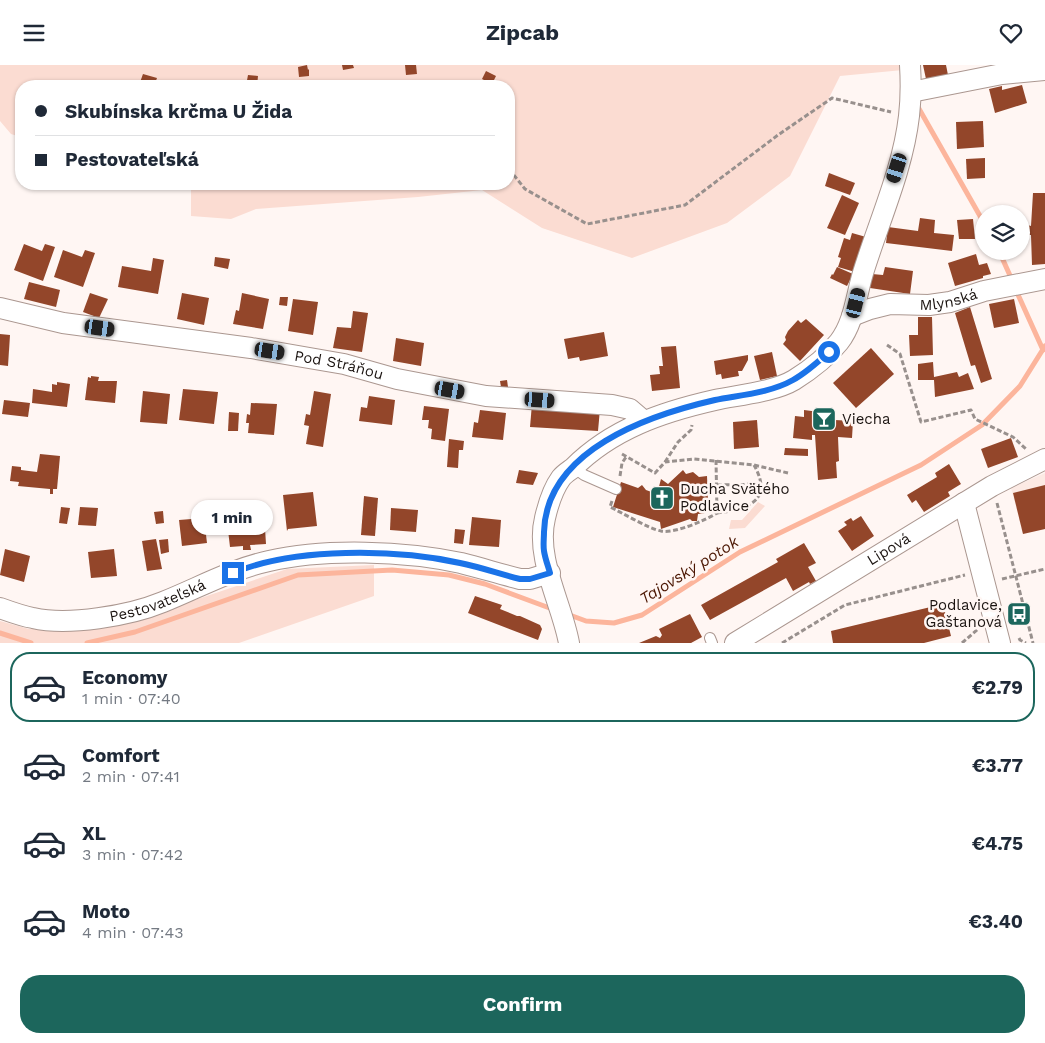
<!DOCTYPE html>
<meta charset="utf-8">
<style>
body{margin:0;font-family:"Work Sans",sans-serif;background:#f2f2f3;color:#1f2937;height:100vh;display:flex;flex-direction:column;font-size:19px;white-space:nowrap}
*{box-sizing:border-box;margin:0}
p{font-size:16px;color:#747a83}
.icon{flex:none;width:28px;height:28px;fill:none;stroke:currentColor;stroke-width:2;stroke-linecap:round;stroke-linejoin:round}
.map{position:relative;height:578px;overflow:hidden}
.drawer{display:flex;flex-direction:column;background:#fff;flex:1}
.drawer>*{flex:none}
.top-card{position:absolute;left:15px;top:15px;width:500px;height:110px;border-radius:20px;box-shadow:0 1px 4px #0004;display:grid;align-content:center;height:110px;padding:0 20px;background:#fff}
.controls{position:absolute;left:975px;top:140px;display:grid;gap:10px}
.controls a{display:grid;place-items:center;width:55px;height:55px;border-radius:50%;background:#fff;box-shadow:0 1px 4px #0004;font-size:25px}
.end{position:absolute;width:22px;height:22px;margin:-11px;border:6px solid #1a73e8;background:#fff;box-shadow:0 0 0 2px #fff}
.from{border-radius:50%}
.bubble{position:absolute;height:35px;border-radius:18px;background:#fff;box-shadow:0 1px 4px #0004;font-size:16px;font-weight:700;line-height:35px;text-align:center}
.car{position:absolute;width:15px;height:30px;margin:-15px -8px;border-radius:6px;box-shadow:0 0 4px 1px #0007;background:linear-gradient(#222 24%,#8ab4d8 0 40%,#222 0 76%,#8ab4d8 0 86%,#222 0)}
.top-card b{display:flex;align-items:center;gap:18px;height:48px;font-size:19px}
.top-card b+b{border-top:1px solid #e0e1e3}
.top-card i{width:12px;height:12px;background:#1f2937}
ul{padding:9px 0 0;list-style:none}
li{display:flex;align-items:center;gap:15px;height:70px;margin:0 10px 8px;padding:0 10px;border:2px solid transparent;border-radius:20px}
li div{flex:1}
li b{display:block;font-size:19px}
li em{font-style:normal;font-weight:700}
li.active{border-color:#1c665c}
li>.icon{width:45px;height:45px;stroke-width:1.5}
.cta{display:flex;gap:10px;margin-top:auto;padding:10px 20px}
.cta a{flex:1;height:58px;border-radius:20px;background:#1c665c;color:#fff;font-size:20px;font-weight:700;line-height:58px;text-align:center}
header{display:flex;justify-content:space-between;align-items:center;height:65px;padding:0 20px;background:#fff;font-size:22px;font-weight:700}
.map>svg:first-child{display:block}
</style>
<header><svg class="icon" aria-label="menu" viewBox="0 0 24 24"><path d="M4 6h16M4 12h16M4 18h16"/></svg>Zipcab<svg class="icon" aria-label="heart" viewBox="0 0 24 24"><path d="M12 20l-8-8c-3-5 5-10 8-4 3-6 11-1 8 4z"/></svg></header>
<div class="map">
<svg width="1045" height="578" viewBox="0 0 1045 578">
<rect width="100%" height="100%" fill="#fff6f3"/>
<!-- built -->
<path fill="#fceae4" d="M1045,408V464L1023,469L1011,423Z"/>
<!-- green -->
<g fill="#fbdcd2">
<path d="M0,0H903V5L840,11L790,111L727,158L632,193L542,163L482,125L418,132L256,144L231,154L191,151V125L182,119H509V21H21V72L11,69L0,56Z"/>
<path d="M758,437L765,441L745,463L729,464L731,455H742Z"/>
<path d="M374,500V531L239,578H0V556L29,564L94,563L153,549L287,504Z"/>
</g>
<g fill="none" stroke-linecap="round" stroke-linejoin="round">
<!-- stream -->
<g stroke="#fcb59c" stroke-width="5">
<path d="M918,42L984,158"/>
<path d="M999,186L1012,215"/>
<path d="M1015,223L1043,285"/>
<path d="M567,549L586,556L614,558L642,550L740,487L921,400L982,360L1020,321L1045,281"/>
<path d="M0,568L31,578"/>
<path d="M87,578L135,567L298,510L392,505L449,510L485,519L555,545"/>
</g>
</g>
<!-- building -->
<g fill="#93462a">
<path d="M307,0L308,5L309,4V11L299,12L298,2Z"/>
<path d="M342,0H353L354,3L343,5Z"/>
<path d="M405,0H416L417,9L406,10Z"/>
<path d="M923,0H946L948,10L926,14Z"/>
<path d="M486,6L496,11L492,19L482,14Z"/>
<path d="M143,9L157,13L154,21L139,20Z"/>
<path d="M248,10L258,11L257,21H246Z"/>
<path d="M1022,20L1027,38L995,48L989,24L1002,21V25Z"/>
<path d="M983,56L984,82L957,84L956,57Z"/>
<path d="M985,93V113L967,114L966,94Z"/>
<path d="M829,108L855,118L850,130L825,121Z"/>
<path d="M1033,128H1045V199L1032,200L1031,170H1026L1027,160L1031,161Z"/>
<path d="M842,130L859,138L845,170L827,163Z"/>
<path d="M920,153L935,155L934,168L954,170L952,186L886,178L888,162L918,166Z"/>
<path d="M973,154L975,174H959L957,155Z"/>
<path d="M852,168L866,172L855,207L838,202L841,193L838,192L844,173L850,175Z"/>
<path d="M24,179L42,186L45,179L55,182L43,216L14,205Z"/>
<path d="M63,185L82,192L85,185L95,188L83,222L54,212Z"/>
<path d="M976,189L979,200L987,198L991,209L983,211V213L955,221L948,198Z"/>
<path d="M215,192L230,194L228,204L214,201Z"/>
<path d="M153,193L164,195L158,229L118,222L122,201L151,206Z"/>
<path d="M837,202L853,209L847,221L830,213L832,209L833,210Z"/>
<path d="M885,202L913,206L910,229L870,223L872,209L883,210Z"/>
<path d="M29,217L60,225L56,242L24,234Z"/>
<path d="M90,228L108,234L99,253L83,247Z"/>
<path d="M182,228L209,233L204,260L177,254Z"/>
<path d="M242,228L269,234L263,264L233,259L236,245L239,246Z"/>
<path d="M280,232H288L287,241L279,240Z"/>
<path d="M293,234L318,237L313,270L288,266Z"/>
<path d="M1014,234L1019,258L994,263L989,239Z"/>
<path d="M970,242L992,314L981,318L975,300L971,301L955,248Z"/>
<path d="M353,246L368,248L362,287L333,283L337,262L351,263Z"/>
<path d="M918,252H932L933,290L910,291L909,270H918Z"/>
<path d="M806,254L824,270L800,296L783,279L786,275L785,272L788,266L798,255L801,258Z"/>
<path d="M604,267L608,291L580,296L579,292L568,294L564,274Z"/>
<path d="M0,269L10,270L8,301L0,300Z"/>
<path d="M396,273L424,278L421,301L393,296Z"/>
<path d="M676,281L680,323L652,326L650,310L660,309L659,301H663L661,282Z"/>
<path d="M871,283L894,309L856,343L833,318Z"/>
<path d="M772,287L777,311L760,315L754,291Z"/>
<path d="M748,290V295L742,306H738L739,311L722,314L721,309L716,310L714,296Z"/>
<path d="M933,297L934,312L957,307L959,312L968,308L974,324L935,332L934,315H918V299Z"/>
<path d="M91,311L99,312L98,316H117L115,338L85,335L88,312L91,313Z"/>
<path d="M507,315L508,322H501L500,316Z"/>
<path d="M57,317L70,319L67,342L32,338L33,324L52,327V319L57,320Z"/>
<path d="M183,324L218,327L214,359L179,355Z"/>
<path d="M143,326L170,329L167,359L140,357Z"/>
<path d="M314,326L331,329L323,382L306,379L309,361L304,360L306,349L310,350Z"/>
<path d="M369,331L395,335L392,360L359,356L361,342L367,343Z"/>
<path d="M4,335L30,338L28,352L2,349Z"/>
<path d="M251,338L277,339L274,370L248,368L249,358H246L247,349L250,350Z"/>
<path d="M532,339L600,344L598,366L530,362Z"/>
<path d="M424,341L449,344L445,376L431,374L432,364L428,363L429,355H422Z"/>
<path d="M480,345L506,348L503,375L472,372L474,357L478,358Z"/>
<path d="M804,345L835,349V355L853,356L852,373L838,372L839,396L836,397L837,413L818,415L815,370H812V375L793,373L795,351L804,352Z"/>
<path d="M229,347L239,348L238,366H228Z"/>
<path d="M757,355L759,382L734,384L733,357Z"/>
<path d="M1011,373L1018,392L988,403L981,384Z"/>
<path d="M449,374L464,376L463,385H459L458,403L447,402Z"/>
<path d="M785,383L808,384V391L784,390Z"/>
<path d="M40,389L60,391L57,424H53V429H50V424L18,421L19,417L10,416L12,401L21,402V405L37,407Z"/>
<path d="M949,399L961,419L948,427L950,431L924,447L916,435L912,438L907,430L937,412L935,408Z"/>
<path d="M519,405L538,408L533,420L516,418Z"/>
<path d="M683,405L686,409L693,407L699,412L707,411L708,437H706L708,443L705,448L698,449L697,456H692L690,454L661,464L660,457L613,442L621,417L638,423L642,420L646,425L657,429L661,414L668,419Z"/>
<path d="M1045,420V464L1023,469L1013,428Z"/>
<path d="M313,427L317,461L288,464L287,466L283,430Z"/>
<path d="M364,431L378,433L375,471L361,470Z"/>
<path d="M61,442L70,443L67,459L59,458Z"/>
<path d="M80,442L98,443L96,461L78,460Z"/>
<path d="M391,443L418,445L416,467L390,465Z"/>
<path d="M163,446L164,458L156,459L154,447Z"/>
<path d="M264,448L266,479L250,480L251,485H243V481L230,482L228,465H232L230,452Z"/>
<path d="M861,451L874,471L852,486L838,466L847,460L844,457L851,453L853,456Z"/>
<path d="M472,452L501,455L499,482L469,480Z"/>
<path d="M204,453L207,478L182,481L179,455Z"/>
<path d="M455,464L465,465L463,479L454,478Z"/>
<path d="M156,474L162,504L147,506L142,476Z"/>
<path d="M168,474L169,487L161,489L159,475Z"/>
<path d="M804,478L816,498L808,502L816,516L810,519L809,517L793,526L786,513L710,555L701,540L778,497L776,494Z"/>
<path d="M5,484L30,491L24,517L0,510Z"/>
<path d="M114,484L117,511L91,513L88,487Z"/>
<path d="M475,531L502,540L500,544L517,551H520L540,560L542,564L538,575L468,548Z"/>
<path d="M943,539L951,571L924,578H833L831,566Z"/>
<path d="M690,549L702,572L691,578H639L656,571L660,573L662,570L659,564Z"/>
</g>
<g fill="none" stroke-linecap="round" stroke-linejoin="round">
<defs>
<g id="service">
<path d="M573,402L584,410L616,424"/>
<path d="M710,573L712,578"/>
</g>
<g id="minor">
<path d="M911,27L1002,9L1045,5"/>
<path id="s1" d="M0,243L63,258L251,283L344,299L397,314L486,331L612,340L630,344L644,356"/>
<path id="s2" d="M852,251L870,244L890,239L929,240L950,237L984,226L1045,214"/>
<path d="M964,438L1000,578"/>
<path id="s3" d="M0,543C11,547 22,551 33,553C68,561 129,551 163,537C198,523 232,504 269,496C325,483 405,486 461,498C481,503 500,509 520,514H530L550,508"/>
<path d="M569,578C562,539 535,493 545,453C548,440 553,424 561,413C564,409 569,406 573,403C612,364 662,347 715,335C738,330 774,327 794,315C810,305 827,292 839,277C854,258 856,231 863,208C879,156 903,104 909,51C911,34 911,17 910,0"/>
<path id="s4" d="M735,578L992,421L1045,394"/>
</g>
</defs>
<!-- service casing -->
<use href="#service" stroke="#ab9790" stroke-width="12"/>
<!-- minor casing -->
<use href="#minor" stroke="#ab9790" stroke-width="22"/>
<!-- path -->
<g stroke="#98908d" stroke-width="3" stroke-dasharray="5 2.5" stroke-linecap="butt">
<path d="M509,104L525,124L587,159L685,140L778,70L832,33L891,47"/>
<path d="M887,280L900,289L921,357L971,345L975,354L1013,372L1026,384"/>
<path d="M622,389L655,408L665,397L694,394L754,400L788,408"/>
<path d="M716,395L717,448C748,444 774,436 754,400"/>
<path d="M665,397L678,377L691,365L692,360"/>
<path d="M620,411L622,398L626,392"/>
<path d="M717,420L761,419"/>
<path d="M612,436L610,442C623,448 649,464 661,466C674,469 706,455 717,448"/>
<path d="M997,438L1033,578"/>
<path d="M1002,514L1045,504"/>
<path d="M1019,573L1020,575L1026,578"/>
<path d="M782,578L845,540L965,510"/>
<path d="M962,578L978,564"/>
</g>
<!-- service -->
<use href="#service" stroke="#fff" stroke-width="10"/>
<!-- minor -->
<use href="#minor" stroke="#fff" stroke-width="20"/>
</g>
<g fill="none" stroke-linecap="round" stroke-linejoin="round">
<!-- route -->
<path stroke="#1a73e8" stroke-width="6" d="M233,508C295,482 396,484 460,498C480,502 500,509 520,514H530L550,508C548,501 545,493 544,486C543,480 544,473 544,467C546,385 649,350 715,335C740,330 770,328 793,315C806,308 818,297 829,287"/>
</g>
<!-- icons -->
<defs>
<symbol id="bar-square" viewBox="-11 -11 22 22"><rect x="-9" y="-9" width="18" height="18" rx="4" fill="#1c665c" stroke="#fff6f3"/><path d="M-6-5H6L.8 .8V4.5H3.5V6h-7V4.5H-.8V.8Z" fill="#fff"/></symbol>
<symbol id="church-square" viewBox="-11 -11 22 22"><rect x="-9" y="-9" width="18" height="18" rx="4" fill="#1c665c" stroke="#fff6f3"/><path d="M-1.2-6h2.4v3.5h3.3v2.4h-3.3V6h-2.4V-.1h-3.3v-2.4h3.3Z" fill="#fff"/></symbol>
<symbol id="bus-square" viewBox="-11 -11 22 22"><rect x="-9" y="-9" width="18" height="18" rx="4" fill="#1c665c" stroke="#fff6f3"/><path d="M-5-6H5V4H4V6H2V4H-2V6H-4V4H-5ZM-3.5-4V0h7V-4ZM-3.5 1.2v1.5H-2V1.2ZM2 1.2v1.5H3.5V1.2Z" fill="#fff"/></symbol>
</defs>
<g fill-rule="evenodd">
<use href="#bar-square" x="810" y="340" width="28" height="28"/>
<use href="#church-square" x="648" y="419" width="28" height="28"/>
<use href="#bus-square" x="1005" y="535" width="28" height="28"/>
</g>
<g text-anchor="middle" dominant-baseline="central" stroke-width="5" stroke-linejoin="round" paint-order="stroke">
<!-- street labels -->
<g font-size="15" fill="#1b1411" stroke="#fff6f3">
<text stroke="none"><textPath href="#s2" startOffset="99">Mlynská</textPath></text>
<text stroke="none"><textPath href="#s1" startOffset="344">Pod Stráňou</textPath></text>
<text stroke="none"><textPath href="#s4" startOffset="180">Lipová</textPath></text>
<text stroke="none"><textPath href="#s3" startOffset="162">Pestovateľská</textPath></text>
</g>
<!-- poi labels -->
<g font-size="15" fill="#1b1411" stroke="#fff6f3" text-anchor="start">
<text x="842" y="354">Viecha</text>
<text x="680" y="424">Ducha Svätého<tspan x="680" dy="17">Podlavice</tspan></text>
<text x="1002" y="540" text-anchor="end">Podlavice,<tspan x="1002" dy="17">Gaštanová</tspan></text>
</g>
<!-- water labels -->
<g font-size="16" font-style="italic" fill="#4b1602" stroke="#fff6f3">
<text transform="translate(689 505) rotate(-32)">Tajovský potok</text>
</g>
</g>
</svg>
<div class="controls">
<a><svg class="icon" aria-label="layers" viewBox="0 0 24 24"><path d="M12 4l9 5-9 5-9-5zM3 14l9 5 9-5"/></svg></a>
</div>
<i class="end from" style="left:829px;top:287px"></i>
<i class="end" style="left:233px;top:508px"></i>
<div class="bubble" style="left:191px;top:435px;width:82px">1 min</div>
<i class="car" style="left:897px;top:103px;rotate:198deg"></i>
<i class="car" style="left:856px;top:238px;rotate:14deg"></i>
<i class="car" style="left:100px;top:263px;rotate:98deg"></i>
<i class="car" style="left:270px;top:286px;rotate:99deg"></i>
<i class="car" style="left:450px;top:325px;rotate:100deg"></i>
<i class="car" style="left:540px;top:335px;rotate:94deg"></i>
<div class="top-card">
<b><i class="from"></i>Skubínska krčma U Žida</b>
<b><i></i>Pestovateľská</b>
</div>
</div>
<section class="drawer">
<ul>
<li class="active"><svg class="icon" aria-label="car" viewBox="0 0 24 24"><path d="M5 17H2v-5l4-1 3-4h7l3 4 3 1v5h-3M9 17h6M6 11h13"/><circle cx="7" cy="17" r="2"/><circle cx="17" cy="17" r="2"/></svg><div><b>Economy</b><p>1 min · 07:40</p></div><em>€2.79</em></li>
<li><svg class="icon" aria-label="car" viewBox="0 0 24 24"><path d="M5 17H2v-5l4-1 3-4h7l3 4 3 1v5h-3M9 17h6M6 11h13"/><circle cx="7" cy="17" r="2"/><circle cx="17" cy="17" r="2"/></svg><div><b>Comfort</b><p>2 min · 07:41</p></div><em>€3.77</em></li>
<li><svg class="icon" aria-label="car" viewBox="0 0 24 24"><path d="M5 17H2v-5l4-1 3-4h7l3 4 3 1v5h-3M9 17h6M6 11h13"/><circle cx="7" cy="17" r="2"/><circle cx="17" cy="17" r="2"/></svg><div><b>XL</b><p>3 min · 07:42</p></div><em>€4.75</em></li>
<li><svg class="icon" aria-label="car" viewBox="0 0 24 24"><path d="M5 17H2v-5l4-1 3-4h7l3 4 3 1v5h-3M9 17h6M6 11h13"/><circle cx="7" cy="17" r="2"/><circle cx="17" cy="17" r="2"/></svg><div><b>Moto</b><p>4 min · 07:43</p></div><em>€3.40</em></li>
</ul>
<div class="cta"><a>Confirm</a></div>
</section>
